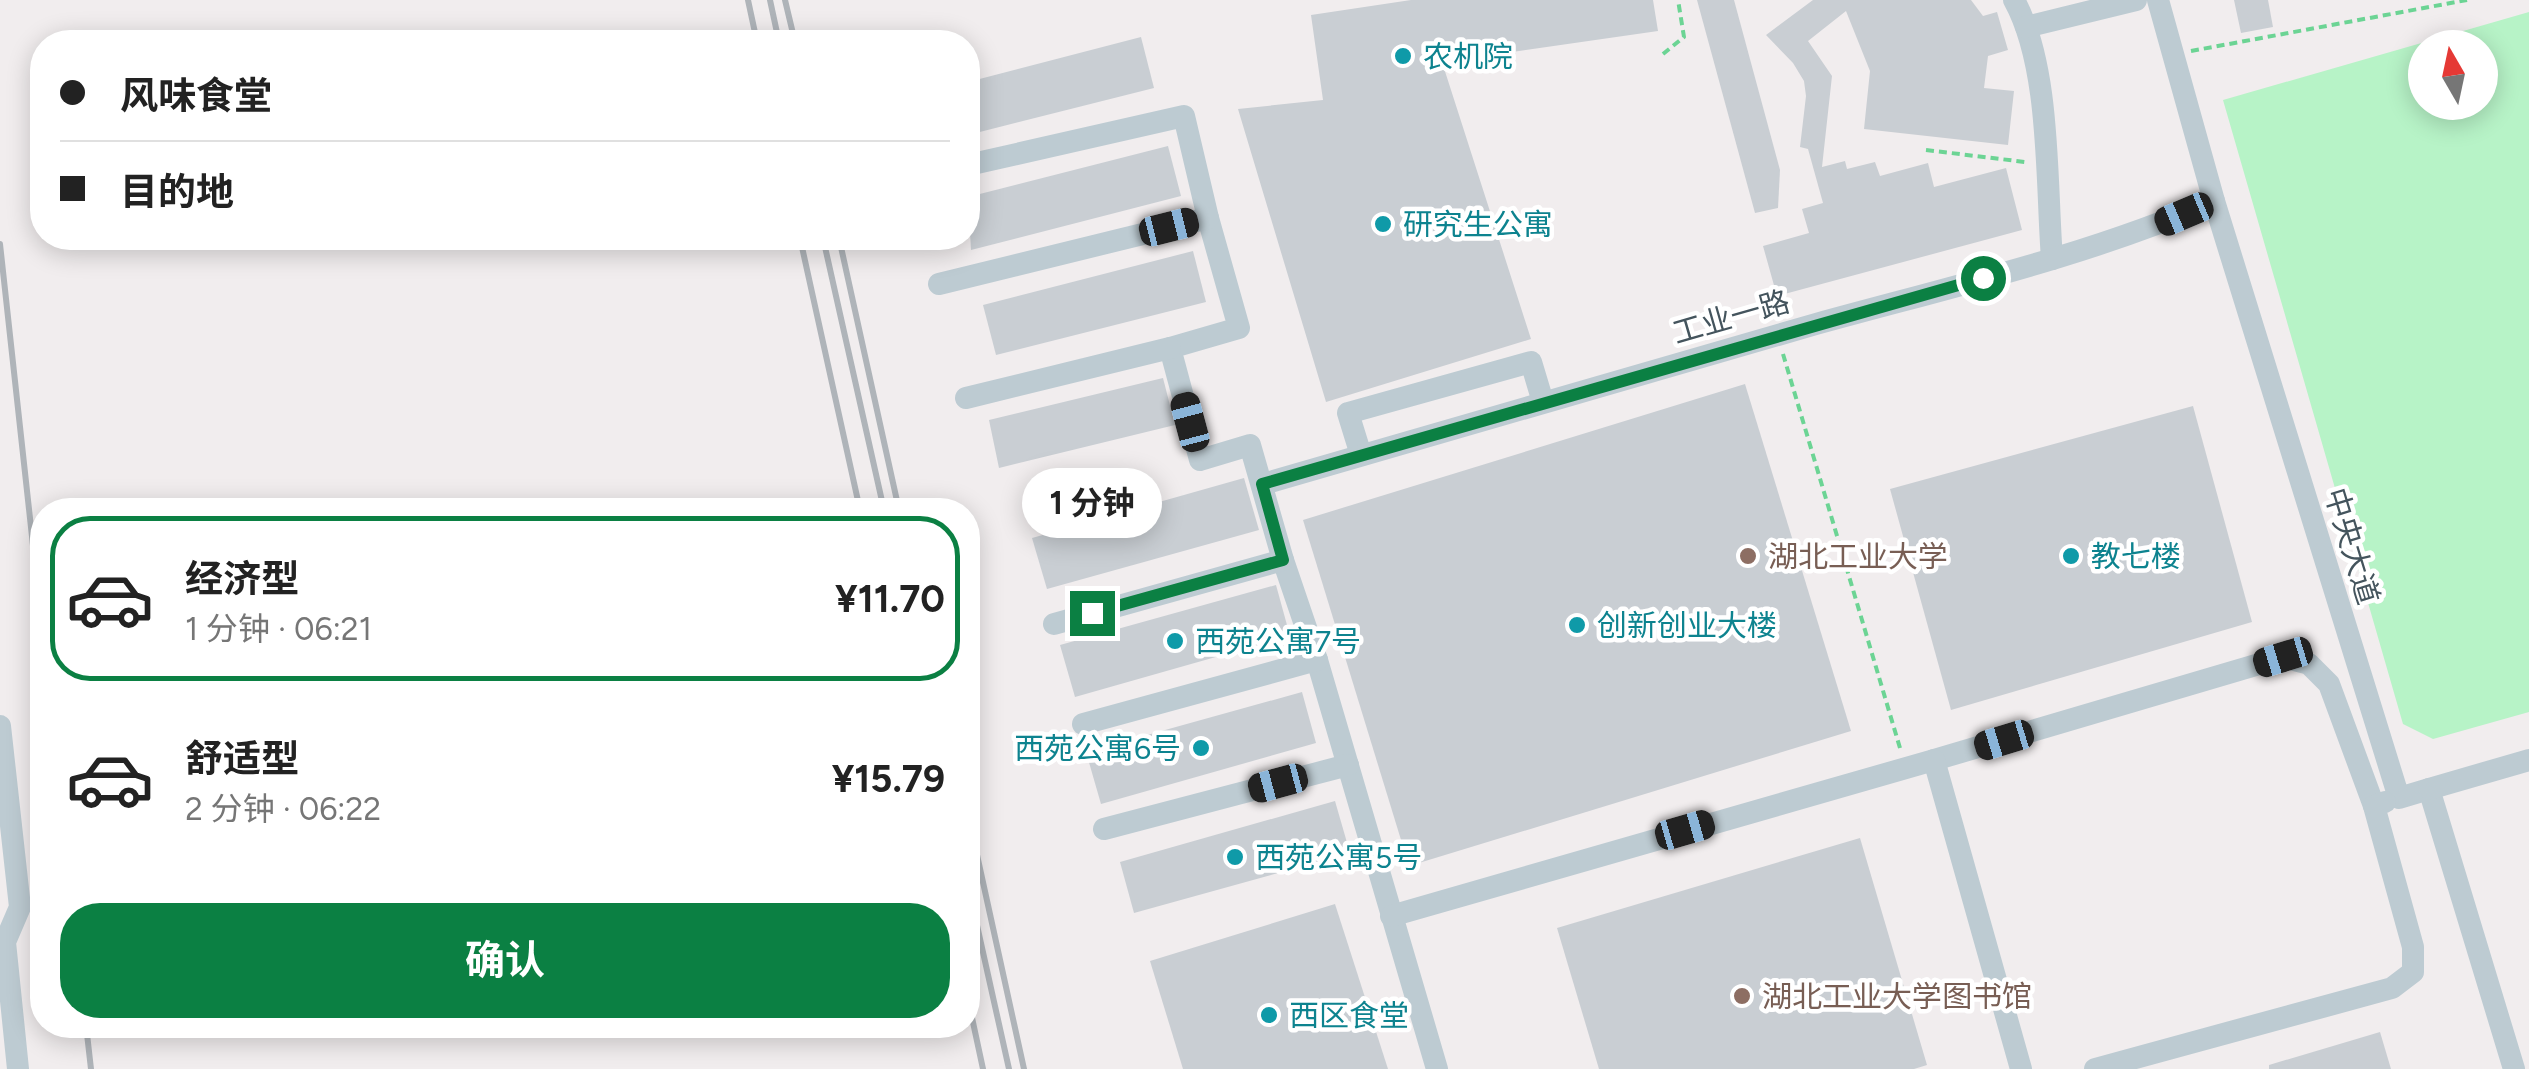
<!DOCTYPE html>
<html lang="zh">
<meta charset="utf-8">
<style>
body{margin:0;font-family:Figtree,"Noto Sans SC",sans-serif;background:#f6f6f6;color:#222;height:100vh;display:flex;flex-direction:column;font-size:38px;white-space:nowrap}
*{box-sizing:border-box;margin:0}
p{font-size:32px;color:#767676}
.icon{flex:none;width:55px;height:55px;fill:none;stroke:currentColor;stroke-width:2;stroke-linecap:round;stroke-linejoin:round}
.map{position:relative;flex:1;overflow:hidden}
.details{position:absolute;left:30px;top:498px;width:950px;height:540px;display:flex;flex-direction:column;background:#fff;border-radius:40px;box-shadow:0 5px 25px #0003}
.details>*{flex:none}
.guide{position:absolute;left:30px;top:30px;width:950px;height:220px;border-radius:40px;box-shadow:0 5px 25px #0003;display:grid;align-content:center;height:220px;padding:0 30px;background:#fff}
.needle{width:65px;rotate:351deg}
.buttons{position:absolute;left:2408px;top:30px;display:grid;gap:20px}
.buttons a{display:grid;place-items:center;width:90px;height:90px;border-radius:50%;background:#fff;box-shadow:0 5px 25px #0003;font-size:50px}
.end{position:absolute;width:45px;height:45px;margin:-22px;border:12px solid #0b8043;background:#fff;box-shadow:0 0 0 5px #fff}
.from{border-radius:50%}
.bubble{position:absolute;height:70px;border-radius:35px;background:#fff;box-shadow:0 5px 25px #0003;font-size:32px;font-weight:700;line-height:70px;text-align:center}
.car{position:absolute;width:30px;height:60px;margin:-30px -15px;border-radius:12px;box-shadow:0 0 8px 2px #0007;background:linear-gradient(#222 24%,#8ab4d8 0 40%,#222 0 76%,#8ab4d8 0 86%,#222 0)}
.guide b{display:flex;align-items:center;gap:35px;height:95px;font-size:38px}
.guide b+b{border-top:2px solid #e0e0e0}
.guide i{width:25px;height:25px;background:#222}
ul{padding:18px 0 0;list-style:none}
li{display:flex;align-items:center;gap:30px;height:165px;margin:0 20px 15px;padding:0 10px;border:5px solid transparent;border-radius:40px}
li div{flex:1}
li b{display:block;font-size:38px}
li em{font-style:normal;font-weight:700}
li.active{border-color:#0b8043}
li>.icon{width:90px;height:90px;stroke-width:1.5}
.cta{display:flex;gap:20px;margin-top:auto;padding:20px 30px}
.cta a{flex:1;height:115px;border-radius:40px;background:#0b8043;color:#fff;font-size:40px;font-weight:700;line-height:115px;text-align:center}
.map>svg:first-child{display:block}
</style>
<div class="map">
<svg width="2529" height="1069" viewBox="0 0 2529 1069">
<rect width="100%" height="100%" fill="#f1edee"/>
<!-- green -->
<path fill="#b7f3c7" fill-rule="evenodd" d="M2529,12V712L2433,739L2403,724L2223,100ZM2425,48H2480V102H2425Z"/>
<!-- building -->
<g fill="#c9ced3">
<path d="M1411,0H1653L1658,31L1442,62L1531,339L1326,402L1238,109L1323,100L1311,15Z"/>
<path d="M1697,0H1734L1780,170L1778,208L1755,213Z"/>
<path d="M1813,0H1971L1983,16L1997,12L2008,50L1988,56L1984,88L2014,91L2008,145L1864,129L1870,71L1846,11L1808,41L1832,76L1822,167L1845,161L1847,169L1875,162L1880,176L1928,163L1934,187L2006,168L2022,230L1777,296L1763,246L1809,233L1802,209L1823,203L1808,149L1800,147L1806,96L1804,81L1793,63L1766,35Z"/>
<path d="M2234,0H2268L2273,27L2241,33Z"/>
<path d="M1141,37L1154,88L968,135V82Z"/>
<path d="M1168,146L1181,196L971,250L968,197Z"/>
<path d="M1193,251L1206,302L996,355L983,305Z"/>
<path d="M1163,378L1175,425L999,468L989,420Z"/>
<path d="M1745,384L1851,731L1409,866L1303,520Z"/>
<path d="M2193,406L2252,622L1951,710L1890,489Z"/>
<path d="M1244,478L1259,530L1047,589L1032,538Z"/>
<path d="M1276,585L1290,636L1075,697L1060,645Z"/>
<path d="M1302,692L1316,743L1101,804L1086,752Z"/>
<path d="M1335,801L1350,853L1134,913L1120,862Z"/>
<path d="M1860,838L1927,1065L1914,1069H1599L1557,928Z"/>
<path d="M1335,904L1388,1069H1183L1150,961Z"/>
<path d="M2380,1032L2391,1069H2269V1065Z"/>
</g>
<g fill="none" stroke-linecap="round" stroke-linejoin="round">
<!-- path -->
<g stroke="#6cd494" stroke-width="4" stroke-dasharray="8 5" stroke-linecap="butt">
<path d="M2191,51L2467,0"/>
<path d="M1663,54L1684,37L1678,0"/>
<path d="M1926,150L2025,162"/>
<path d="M1783,354L1900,748"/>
</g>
<!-- street -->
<g stroke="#bdcbd2" stroke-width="22">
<path d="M2014,0C2051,67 2046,182 2052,259"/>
<path d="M2158,0L2214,201L2399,798L2429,789L2514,1069"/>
<path d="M2026,27L2136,0"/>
<path d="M968,165L1184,116L1208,218L1239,328L1170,348L1200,460L1250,445L1283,560L1317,660L1437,1069"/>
<path d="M939,284L1208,218"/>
<path d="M966,398L1170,348"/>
<path d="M1361,455L1348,413L1531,362L1543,402"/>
<path d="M1263,484C1447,430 1631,376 1816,324C1950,287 2087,256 2214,201"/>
<path d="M1054,624L1283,560"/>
<path d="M1083,724L1317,660"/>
<path d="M0,726L20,907L5,942L18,1069"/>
<path d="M1934,760L2283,657L2309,664L2329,684L2374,806"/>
<path d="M2429,789L2529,760"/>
<path d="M1104,829L1348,765"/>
<path d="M1391,916L1934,760L2021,1069"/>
<path d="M2095,1069L2392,988L2413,972V947L2374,806L2385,802"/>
</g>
<!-- rail -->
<g stroke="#afb4b9" stroke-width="6">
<path d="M748,0L757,42"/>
<path d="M770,0L779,42"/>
<path d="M785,0L795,42"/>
<path d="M800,238L860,510"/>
<path d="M823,238L884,510"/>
<path d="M839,238L899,510"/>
<path d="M0,244L42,628"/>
<path d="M968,814L1024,1069"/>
<path d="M968,885L1009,1069"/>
<path d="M968,999L983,1069"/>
<path d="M86,1025L91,1069"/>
</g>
</g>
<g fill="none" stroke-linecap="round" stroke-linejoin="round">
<!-- route -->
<path stroke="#0b8043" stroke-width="12" d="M1092,613L1283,560L1262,484L1983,278"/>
</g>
<!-- markers -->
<g fill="#0f9aa8" stroke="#fff" stroke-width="4">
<circle cx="1403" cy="56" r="10"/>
<circle cx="1383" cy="224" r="10"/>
<circle cx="2071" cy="556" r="10"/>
<circle cx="1577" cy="625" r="10"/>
<circle cx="1175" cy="641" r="10"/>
<circle cx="1201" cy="748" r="10"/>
<circle cx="1235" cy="857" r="10"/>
<circle cx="1269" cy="1015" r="10"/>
</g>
<g fill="#8d6e63" stroke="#fff" stroke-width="4">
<circle cx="1748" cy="556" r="10"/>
<circle cx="1742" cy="996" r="10"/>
</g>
<g text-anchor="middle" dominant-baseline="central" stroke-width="9" stroke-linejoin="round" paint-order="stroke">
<!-- culture labels -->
<g font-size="30" fill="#0d838f" stroke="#fff" text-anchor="start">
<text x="1423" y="56">农机院</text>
<text x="1403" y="224">研究生公寓</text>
<text x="2091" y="556">教七楼</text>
<text x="1597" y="625">创新创业大楼</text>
<text x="1195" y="641">西苑公寓7号</text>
<text x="1181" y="748" text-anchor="end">西苑公寓6号</text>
<text x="1255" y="857">西苑公寓5号</text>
<text x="1289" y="1015">西区食堂</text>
</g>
<!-- street labels -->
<g font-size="30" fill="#44545d" stroke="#fff">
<text transform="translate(1731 317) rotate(-16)">工业一路</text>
<text transform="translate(2352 546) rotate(73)">中央大道</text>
</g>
<!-- education labels -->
<g font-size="30" fill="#785e54" stroke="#fff" text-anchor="start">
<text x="1768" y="556">湖北工业大学</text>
<text x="1762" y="996">湖北工业大学图书馆</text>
</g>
</g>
</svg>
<div class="buttons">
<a><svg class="needle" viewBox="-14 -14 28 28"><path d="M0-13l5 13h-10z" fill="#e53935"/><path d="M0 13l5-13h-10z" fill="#767676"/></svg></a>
</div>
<i class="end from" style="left:1983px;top:278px"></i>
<i class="end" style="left:1092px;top:613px"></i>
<div class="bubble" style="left:1022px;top:468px;width:140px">1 分钟</div>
<i class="car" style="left:2184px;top:214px;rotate:247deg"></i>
<i class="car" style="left:1169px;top:227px;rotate:76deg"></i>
<i class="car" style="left:1190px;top:422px;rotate:345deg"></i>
<i class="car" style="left:2283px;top:657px;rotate:253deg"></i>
<i class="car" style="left:2004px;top:740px;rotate:253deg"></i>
<i class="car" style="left:1278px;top:783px;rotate:255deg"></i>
<i class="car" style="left:1685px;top:830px;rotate:74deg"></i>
<div class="guide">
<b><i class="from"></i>风味食堂</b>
<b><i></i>目的地</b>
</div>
<section class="details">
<ul>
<li class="active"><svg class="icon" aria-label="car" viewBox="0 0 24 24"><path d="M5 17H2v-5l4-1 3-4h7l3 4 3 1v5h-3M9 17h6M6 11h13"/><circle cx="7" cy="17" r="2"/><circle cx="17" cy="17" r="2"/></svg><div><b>经济型</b><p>1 分钟 · 06:21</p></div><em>¥11.70</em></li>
<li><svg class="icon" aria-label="car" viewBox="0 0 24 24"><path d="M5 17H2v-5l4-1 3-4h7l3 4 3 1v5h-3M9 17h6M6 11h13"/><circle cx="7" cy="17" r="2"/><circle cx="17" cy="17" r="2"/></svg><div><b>舒适型</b><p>2 分钟 · 06:22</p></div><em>¥15.79</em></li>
</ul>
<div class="cta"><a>确认</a></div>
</section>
</div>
